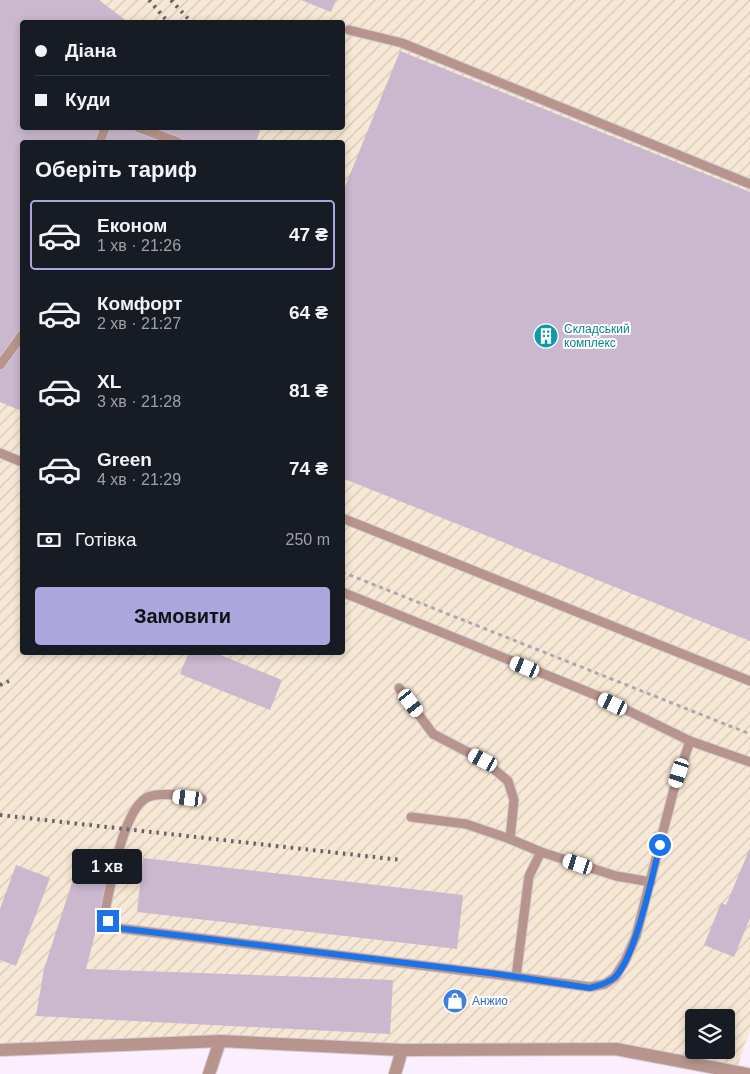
<!DOCTYPE html>
<html lang="uk">
<meta charset="utf-8">
<style>
body{margin:0;font-family:Helvetica,sans-serif;background:#242831;color:#f1f3f6;height:100vh;display:flex;flex-direction:column;font-size:19px;white-space:nowrap}
*{box-sizing:border-box;margin:0}
p{font-size:16px;color:#9ea1a6}
.icon{flex:none;width:28px;height:28px;fill:none;stroke:currentColor;stroke-width:2;stroke-linecap:round;stroke-linejoin:round}
.map{position:relative;flex:1;overflow:hidden}
.sheet{position:absolute;left:20px;top:140px;width:325px;height:515px;display:flex;flex-direction:column;background:#171b24;border-radius:5px;box-shadow:0 2px 8px #0003}
.sheet>*{flex:none}
.hud{position:absolute;left:20px;top:20px;width:325px;height:110px;border-radius:5px;box-shadow:0 2px 8px #0003;display:grid;align-content:center;height:110px;padding:0 15px;background:#171b24}
.buttons{position:absolute;left:685px;top:1009px;display:grid;gap:10px}
.buttons a{display:grid;place-items:center;width:50px;height:50px;border-radius:5px;background:#171b24;box-shadow:0 2px 8px #0003;font-size:25px}
.end{position:absolute;width:22px;height:22px;margin:-11px;border:6px solid #1a73e8;background:#fff;box-shadow:0 0 0 2px #fff}
.from{border-radius:50%}
.bubble{position:absolute;height:35px;border-radius:5px;background:#171b24;box-shadow:0 2px 8px #0003;font-size:16px;font-weight:800;line-height:35px;text-align:center}
.car{position:absolute;width:15px;height:30px;margin:-15px -8px;border-radius:6px;box-shadow:0 0 4px 1px #0007;background:linear-gradient(#fff 24%,#345 0 40%,#fff 0 76%,#345 0 86%,#fff 0)}
.hud b{display:flex;align-items:center;gap:18px;height:48px;font-size:19px}
.hud b+b{border-top:1px solid #363941}
.hud i{width:12px;height:12px;background:#f1f3f6}
ul{padding:0;list-style:none}
li{display:flex;align-items:center;gap:15px;height:70px;margin:0 10px 8px;padding:0 5px;border:2px solid transparent;border-radius:5px}
li div{flex:1}
li b{display:block;font-size:19px}
li em{font-style:normal;font-weight:800}
li.active{border-color:#aba6de}
li>.icon{width:45px;height:45px;stroke-width:1.5}
h2{padding:0 15px;font-size:22px;line-height:60px}
.pay{display:flex;align-items:center;gap:12px;height:55px;padding:0 15px;font-size:19px}
.pay p{margin-inline-start:auto}
.primary-button{display:flex;gap:10px;margin-top:auto;padding:10px 15px}
.primary-button a{flex:1;height:58px;border-radius:5px;background:#aba6de;color:#111;font-size:20px;font-weight:800;line-height:58px;text-align:center}
.map>svg:first-child{display:block}
</style>
<div class="map">
<svg width="750" height="1074" viewBox="0 0 750 1074">
<defs>
<pattern id="industrial-furrows" width="10" height="10" patternUnits="userSpaceOnUse" patternTransform="scale(1.25)"><rect width="10" height="10" fill="#f6e8d4"/><path d="M-1 1l2-2M0 10L10 0M9 11l2-2" fill="none" stroke="#d3c7b6"/></pattern>
</defs>
<rect width="100%" height="100%" fill="#fbeffd"/>
<!-- industrial -->
<path fill="url(#industrial-furrows)" fill-rule="evenodd" d="M0,0H750V1029L736,1071L616,1049L220,1041L0,1050ZM22,22H342V128H22ZM22,142H342V652H22ZM694,1018H726V1050H694Z"/>
<!-- building -->
<g fill="#cab8ce">
<path d="M0,0H99L128,22H22V128H261L256,142H22V411L0,402Z"/>
<path d="M301,0H336L331,12Z"/>
<path d="M400,51L750,192V641L342,478V194Z"/>
<path d="M189,652H213L282,680L270,710L180,674Z"/>
<path d="M750,848V918L734,957L704,945L721,903L726,905Z"/>
<path d="M143,858L463,895L457,949L137,912Z"/>
<path d="M79,861L112,868L86,969L393,980L390,1034L36,1016L44,969Z"/>
<path d="M16,865L50,878L16,966L0,960V909Z"/>
</g>
<g fill="none" stroke-linecap="round" stroke-linejoin="round">
<defs>
<g id="lane">
<path d="M349,30L402,43L750,184"/>
<path d="M139,128L178,142"/>
<path d="M100,142L105,128"/>
<path d="M0,365L22,335"/>
<path d="M0,453L22,462"/>
<path d="M342,518L750,681"/>
<path d="M342,592L598,696L690,741L750,762"/>
<path d="M399,688L433,734L483,760L508,781L514,800L510,839"/>
<path d="M202,799C187,797 162,791 148,797C123,808 111,885 105,911L108,921L117,928L516,977L590,987L605,984L615,977L625,961L636,936L674,789L690,741"/>
<path d="M411,817L466,824L510,839L541,852L616,876L651,882"/>
<path d="M516,977L529,876L541,852"/>
</g>
<g id="street">
<path d="M0,1050L220,1041L402,1050L616,1049L747,1074"/>
<path d="M209,1074L220,1041"/>
<path d="M395,1074L402,1050"/>
</g>
</defs>
<!-- lane casing -->
<use href="#lane" stroke="#d5cad7" stroke-width="11"/>
<!-- street casing -->
<use href="#street" stroke="#d5cad7" stroke-width="14"/>
<!-- path -->
<path stroke="#b0a6b2" stroke-width="3" stroke-dasharray="4 4" stroke-linecap="butt" d="M342,572L750,734"/>
<!-- lane -->
<use href="#lane" stroke="#b7958c" stroke-width="9"/>
<!-- street -->
<use href="#street" stroke="#b7958c" stroke-width="12"/>
<!-- rail -->
<g stroke="#6a616b" stroke-width="4" stroke-dasharray="2.5 5" stroke-linecap="butt">
<path d="M149,0L168,22"/>
<path d="M171,0L191,22"/>
<path d="M0,685L9,681"/>
<path d="M0,815L401,860"/>
</g>
</g>
<g fill="none" stroke-linecap="round" stroke-linejoin="round">
<!-- route -->
<path stroke="#1a73e8" stroke-width="6" d="M108,921L117,928L497,974L590,988C599,985 608,984 615,977C636,956 652,876 660,845"/>
</g>
<!-- icons -->
<defs>
<symbol id="building-disc" viewBox="-11 -11 22 22"><circle r="9.5" fill="#0f9aa8" stroke="#fff"/><path d="M-4-6H4V6H1V3H-1V6H-4ZM-2.5-4.3h1.7v1.8h-1.7ZM.8-4.3h1.7v1.8H.8ZM-2.5-1h1.7V.8h-1.7ZM.8-1h1.7V.8H.8Z" fill="#fff"/></symbol>
<symbol id="shop-disc" viewBox="-11 -11 22 22"><circle r="9.5" fill="#3f7fe0" stroke="#fff"/><path d="M-5-2.5h2.3a2.7 3.5 0 0 1 5.4 0H5L5.5 6h-11ZM-1.5-2.5h3a1.5 2.3 0 0 0-3 0Z" fill="#fff"/></symbol>
</defs>
<g fill-rule="evenodd">
<use href="#building-disc" x="532" y="322" width="28" height="28"/>
<use href="#shop-disc" x="441" y="987" width="28" height="28"/>
</g>
<g text-anchor="middle" dominant-baseline="central" stroke-width="4" stroke-linejoin="round" paint-order="stroke">
<!-- culture labels -->
<g font-size="12" fill="#0d838f" stroke="#fff" text-anchor="start">
<text x="564" y="329">Складський<tspan x="564" dy="14">комплекс</tspan></text>
</g>
<!-- shop labels -->
<g font-size="12" fill="#366cbe" stroke="#fff" text-anchor="start">
<text x="472" y="1001">Анжио</text>
</g>
</g>
</svg>
<div class="buttons">
<a><svg class="icon" aria-label="layers" viewBox="0 0 24 24"><path d="M12 4l9 5-9 5-9-5zM3 14l9 5 9-5"/></svg></a>
</div>
<i class="end from" style="left:660px;top:845px"></i>
<i class="end" style="left:108px;top:921px"></i>
<div class="bubble" style="left:72px;top:849px;width:70px">1 хв</div>
<i class="car" style="left:525px;top:667px;rotate:292deg"></i>
<i class="car" style="left:411px;top:703px;rotate:143deg"></i>
<i class="car" style="left:613px;top:704px;rotate:296deg"></i>
<i class="car" style="left:483px;top:760px;rotate:298deg"></i>
<i class="car" style="left:679px;top:773px;rotate:198deg"></i>
<i class="car" style="left:188px;top:798px;rotate:277deg"></i>
<i class="car" style="left:578px;top:864px;rotate:288deg"></i>
<div class="hud">
<b><i class="from"></i>Діана</b>
<b><i></i>Куди</b>
</div>
<section class="sheet">
<h2>Оберіть тариф</h2>
<ul>
<li class="active"><svg class="icon" aria-label="car" viewBox="0 0 24 24"><path d="M5 17H2v-5l4-1 3-4h7l3 4 3 1v5h-3M9 17h6M6 11h13"/><circle cx="7" cy="17" r="2"/><circle cx="17" cy="17" r="2"/></svg><div><b>Економ</b><p>1 хв · 21:26</p></div><em>47 ₴</em></li>
<li><svg class="icon" aria-label="car" viewBox="0 0 24 24"><path d="M5 17H2v-5l4-1 3-4h7l3 4 3 1v5h-3M9 17h6M6 11h13"/><circle cx="7" cy="17" r="2"/><circle cx="17" cy="17" r="2"/></svg><div><b>Комфорт</b><p>2 хв · 21:27</p></div><em>64 ₴</em></li>
<li><svg class="icon" aria-label="car" viewBox="0 0 24 24"><path d="M5 17H2v-5l4-1 3-4h7l3 4 3 1v5h-3M9 17h6M6 11h13"/><circle cx="7" cy="17" r="2"/><circle cx="17" cy="17" r="2"/></svg><div><b>XL</b><p>3 хв · 21:28</p></div><em>81 ₴</em></li>
<li><svg class="icon" aria-label="car" viewBox="0 0 24 24"><path d="M5 17H2v-5l4-1 3-4h7l3 4 3 1v5h-3M9 17h6M6 11h13"/><circle cx="7" cy="17" r="2"/><circle cx="17" cy="17" r="2"/></svg><div><b>Green</b><p>4 хв · 21:29</p></div><em>74 ₴</em></li>
</ul>
<div class="pay"><svg class="icon" aria-label="cash" viewBox="0 0 24 24"><path d="M3 7h18v10H3z"/><circle cx="12" cy="12" r="2"/></svg>Готівка<p>250 m</p></div>
<div class="primary-button"><a>Замовити</a></div>
</section>
</div>
